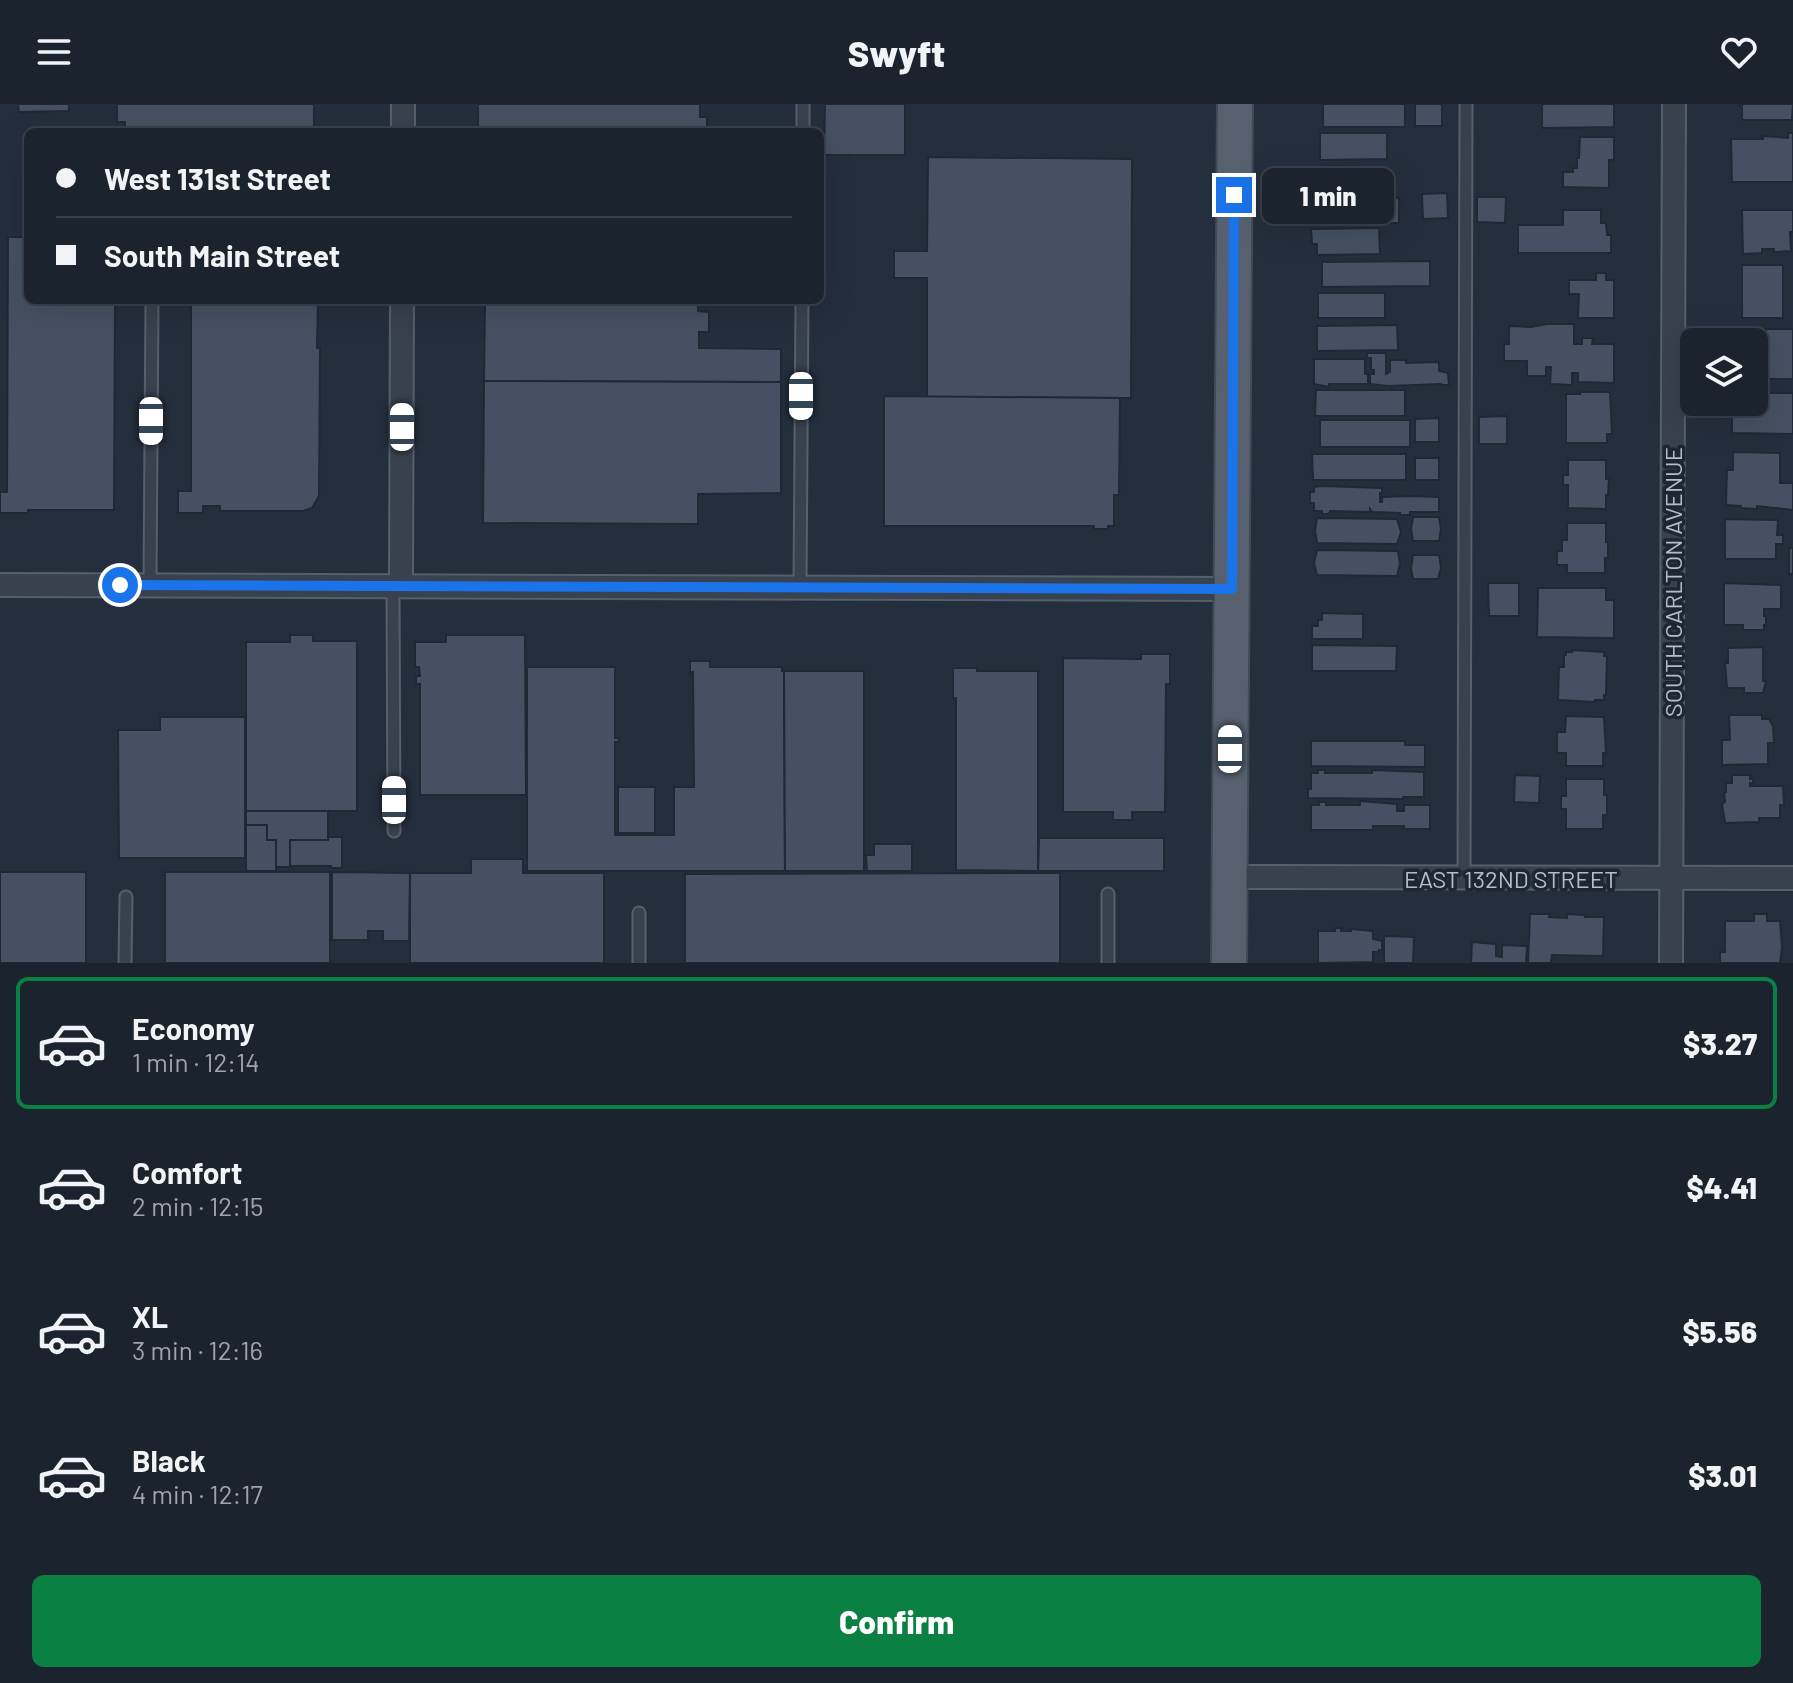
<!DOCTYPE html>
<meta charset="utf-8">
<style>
body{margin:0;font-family:Barlow,sans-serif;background:#242b36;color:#f1f3f6;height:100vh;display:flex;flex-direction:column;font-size:30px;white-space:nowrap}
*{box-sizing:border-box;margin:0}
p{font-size:26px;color:#a0a4aa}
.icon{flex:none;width:44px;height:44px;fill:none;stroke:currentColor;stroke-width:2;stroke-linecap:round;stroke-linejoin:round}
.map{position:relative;height:859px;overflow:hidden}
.drawer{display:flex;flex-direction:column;background:#1b232e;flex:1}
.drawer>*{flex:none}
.guide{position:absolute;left:24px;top:24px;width:800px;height:176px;border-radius:12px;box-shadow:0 8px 32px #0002,0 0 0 2px #39404a;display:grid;align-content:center;height:176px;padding:0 32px;background:#1b232e}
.tools{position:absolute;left:1680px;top:224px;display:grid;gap:16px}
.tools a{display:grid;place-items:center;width:88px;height:88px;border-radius:12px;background:#1b232e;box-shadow:0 8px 32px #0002,0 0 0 2px #39404a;font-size:40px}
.end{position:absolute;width:36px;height:36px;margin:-18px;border:10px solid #1a73e8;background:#fff;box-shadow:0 0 0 4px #fff}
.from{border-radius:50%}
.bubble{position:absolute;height:56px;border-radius:12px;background:#1b232e;box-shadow:0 8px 32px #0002,0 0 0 2px #39404a;font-size:26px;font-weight:800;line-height:56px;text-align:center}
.car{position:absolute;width:24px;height:48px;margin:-24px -12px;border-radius:10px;box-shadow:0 0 6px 2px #0007;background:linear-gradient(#fff 24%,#345 0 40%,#fff 0 76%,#345 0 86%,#fff 0)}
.guide b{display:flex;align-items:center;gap:28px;height:76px;font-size:30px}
.guide b+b{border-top:2px solid #39404a}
.guide i{width:20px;height:20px;background:#f1f3f6}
ul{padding:14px 0 0;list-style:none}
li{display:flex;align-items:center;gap:24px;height:132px;margin:0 16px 12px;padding:0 16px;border:4px solid transparent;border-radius:12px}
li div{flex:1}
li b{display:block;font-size:30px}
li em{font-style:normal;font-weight:800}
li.current{border-color:#0b8043}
li>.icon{width:72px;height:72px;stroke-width:1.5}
.primary-button{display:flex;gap:16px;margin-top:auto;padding:16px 32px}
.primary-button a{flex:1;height:92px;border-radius:12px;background:#0b8043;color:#fff;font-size:32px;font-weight:800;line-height:92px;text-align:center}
header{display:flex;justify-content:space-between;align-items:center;height:104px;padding:0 32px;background:#1b232e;font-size:36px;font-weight:800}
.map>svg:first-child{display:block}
</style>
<header><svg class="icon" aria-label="menu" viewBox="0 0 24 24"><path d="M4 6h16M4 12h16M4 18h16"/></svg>Swyft<svg class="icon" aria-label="heart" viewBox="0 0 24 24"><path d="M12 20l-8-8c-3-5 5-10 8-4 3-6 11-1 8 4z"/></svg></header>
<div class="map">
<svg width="1793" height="859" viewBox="0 0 1793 859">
<rect width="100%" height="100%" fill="#242f3e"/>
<!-- building -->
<g fill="#455162" stroke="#1f2835" stroke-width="2">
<path d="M18,0H69V7L19,8Z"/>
<path d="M117,0H314V28H125V18H117Z"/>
<path d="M478,0H700V13H707V28H478Z"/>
<path d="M825,0H905V51H824Z"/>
<rect x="1323" y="0" width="82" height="23"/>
<rect x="1415" y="0" width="27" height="22"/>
<path d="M1542,0H1614V23L1542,24Z"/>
<path d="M1740,0H1793L1792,16H1742V2H1740Z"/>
<path d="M1320,29H1387V55L1320,56Z"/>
<path d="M1788,29H1793V78H1732L1731,35H1763V32L1788,34Z"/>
<path d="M1580,33H1614V56H1609V84L1563,83V68H1573V64H1577V54H1579Z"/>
<path d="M928,53L1132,55L1131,294L927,293V174H894V147H927Z"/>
<path d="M1320,89H1335V95L1399,94V119H1316V95H1320Z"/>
<path d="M1447,89L1448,114L1423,115L1422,90Z"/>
<path d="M1477,93H1506L1505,119L1477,118Z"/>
<path d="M1563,106H1601V119H1606L1607,131H1611V149H1518V121H1563Z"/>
<path d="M1742,106H1793V128H1790L1791,147L1774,148V145H1762V149L1743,150Z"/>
<path d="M1379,124L1380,150L1317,151V140H1312L1311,125Z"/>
<path d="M8,133H28V196H115L114,406H28V409H0V388H7Z"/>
<path d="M1430,157V182L1322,183V158Z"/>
<rect x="1742" y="161" width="41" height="53"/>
<path d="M1596,169H1606V176H1614V214H1578L1579,190H1569V176H1596Z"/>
<rect x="1318" y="189" width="67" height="25"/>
<path d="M191,196H318L317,244H320L319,392L312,404L303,407H220V402H203V409H178V387H191Z"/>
<path d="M485,196H698V207L709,208V228H699V244L781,245V278L484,277Z"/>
<path d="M1547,220H1574V240H1582V234H1593L1592,240H1614V279L1578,278V269H1572V281L1550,280L1551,263H1546V272H1527V257H1504V240H1509V222L1531,223Z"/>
<path d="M1397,221L1398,246L1317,247V222Z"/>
<rect x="1766" y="225" width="27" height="50"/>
<path d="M1367,249H1386V270L1390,268V256H1406V259L1439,258V267L1448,269L1449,281H1441V280L1388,282L1370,280V270H1374V266H1371V254H1367Z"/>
<path d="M1314,255H1365V270H1368V280H1329V283L1314,280Z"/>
<path d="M484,277L781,278V389L698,390V420L483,419Z"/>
<path d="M1316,286H1405V312H1315Z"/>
<path d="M1580,288H1610L1612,330H1607V339H1566V290H1580Z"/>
<path d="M1754,289H1793V330L1732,329V314H1725L1726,304H1731V298H1754Z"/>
<path d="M884,292L1120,294L1119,391H1114V422H1108V425H1094V422H884Z"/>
<path d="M1507,312V340H1479V313Z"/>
<path d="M1439,314V338H1415V315Z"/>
<rect x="1320" y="316" width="90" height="27"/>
<path d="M1733,348L1780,349V379H1793V406L1757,402V405L1741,404V402L1726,401L1727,366H1733Z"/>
<path d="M1312,350H1406V376H1313Z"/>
<rect x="1415" y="354" width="24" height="22"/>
<path d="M1568,356H1606V375H1609L1608,391H1606V405L1568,404V381H1563V371H1568Z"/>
<path d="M1322,382L1382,384V389H1380V398H1382V393L1411,392L1439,393V408H1410V411H1400V409L1372,408L1370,405V408L1330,407L1329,410H1322V407H1314V399H1310V388H1314V383Z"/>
<path d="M1413,413H1439L1441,425L1439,437H1413L1411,425Z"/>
<path d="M1317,414L1397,415L1401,428L1397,440L1317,439L1315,427Z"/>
<path d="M1725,415L1778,416L1777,431H1783V440H1776V455H1725Z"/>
<path d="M1567,419H1606V438H1608V454H1605V469H1567V461H1557V447H1562V436H1567Z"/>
<rect x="1789" y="444" width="4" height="26"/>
<path d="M1317,446L1398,447L1400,460L1397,472L1317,471L1314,459Z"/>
<path d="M1413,451H1439L1441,464L1438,475H1413L1411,464Z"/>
<path d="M1488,479H1519V512H1489Z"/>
<path d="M1724,479L1781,481V505H1764V512H1766V521H1764V526H1743V521H1724Z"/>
<path d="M1538,484H1606V496H1614V534L1537,533Z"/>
<path d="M1322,509L1363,510V535H1312V522H1318V516H1322Z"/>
<path d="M290,531H313V537H357V707H246V538H290Z"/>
<path d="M446,531H525L526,691H420V580H416V572H420L419,563H415V538H446Z"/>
<path d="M1312,541L1397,542L1396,567H1312Z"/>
<path d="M1763,543V577H1766L1763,589H1744V584H1727L1725,559H1728V544Z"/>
<path d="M1572,546L1604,548V552H1607L1606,591H1604V596H1595V598L1558,596L1559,563H1564V551H1566V548H1572Z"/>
<path d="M1141,550H1170V580H1166L1165,708H1132V716H1113V708H1063V554L1141,555Z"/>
<path d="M690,557H710V563H782V567H784L785,767H527V563H615V634H619V638H615V731H674V683H694L693,568L690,569Z"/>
<path d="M953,564H977V567H1038V767L956,766V594H953Z"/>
<path d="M784,567H864V767H785Z"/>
<path d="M1729,611H1762V615H1769L1773,622L1774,639H1768V660L1722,661V636H1730Z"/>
<path d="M1566,612L1604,613L1606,649H1603V662H1566V649H1557V628H1565Z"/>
<path d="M160,613H245V754H119L118,626H160Z"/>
<path d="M1311,637H1405V641H1425V663L1311,662Z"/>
<path d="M1318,666H1325V669H1372V666L1424,668V693H1403V695L1308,694V685H1311V669H1318Z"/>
<path d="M1515,671L1540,672L1539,699L1514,698Z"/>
<path d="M1732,671H1750V675H1753V679H1750V682H1783L1784,701H1780V714H1759V718L1725,719L1722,700L1725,698L1724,688H1726V679H1732Z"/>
<path d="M1566,675H1604V691H1607V711H1603V725H1566V705H1561V692H1566Z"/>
<rect x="618" y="683" width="37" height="46"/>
<path d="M1360,697L1397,700V707H1404V701H1430V725H1404V722H1373V726H1311V701H1319V698H1326V701H1360Z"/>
<path d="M246,707H328V736H290V763H276V736H267V721H246Z"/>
<path d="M246,721H267V736H276V767H246Z"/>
<path d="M328,733H342V764H331V762H290V736H328Z"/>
<path d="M1039,734H1164V767H1038Z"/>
<path d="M874,740H912V767H867L866,751H874Z"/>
<path d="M471,755H523V769H604V859H410V769H471Z"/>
<rect x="0" y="768" width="86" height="91"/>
<rect x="165" y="768" width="165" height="91"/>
<path d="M332,768L410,769L409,837H383V827H368V836H332Z"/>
<path d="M1060,769V859H685V770Z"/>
<path d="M1530,810H1550L1549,813L1567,814V810L1585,811V813H1604L1603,852L1552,851L1551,859H1528Z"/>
<path d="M1754,810H1767V817H1780L1782,843L1780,859H1720V848H1725V817H1754Z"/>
<path d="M1335,824H1341V827H1351V825L1373,827V835L1382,837V846H1379V848H1373V858L1318,859V827H1335Z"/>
<path d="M1384,832L1414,833L1413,859H1384Z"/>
<path d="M1472,838L1496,840V852L1502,853V841L1527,842L1526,859H1471Z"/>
</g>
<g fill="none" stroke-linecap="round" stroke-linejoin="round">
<defs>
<g id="service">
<path d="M803,28V0"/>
<path d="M150,481L152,196"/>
<path d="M393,482L394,727"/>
<path d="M800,484L802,196"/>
<path d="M1464,774L1466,0"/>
<path d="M639,809V859"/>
<path d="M125,859L126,793"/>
<path d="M1108,859V790"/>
</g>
<g id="minor">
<path d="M403,28V0"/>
<path d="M0,481L1232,485"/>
<path d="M401,482L402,196"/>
<path d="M1229,773L1793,774"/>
<path d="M1671,859L1674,0"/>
</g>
<path id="primary" d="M1229,859L1235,0"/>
</defs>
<!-- service casing -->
<use href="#service" stroke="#565f6c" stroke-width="15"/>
<!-- minor casing -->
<use href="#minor" stroke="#565f6c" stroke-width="26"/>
<!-- primary casing -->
<use href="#primary" stroke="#414a57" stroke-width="38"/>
<!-- service -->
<use href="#service" stroke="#38414e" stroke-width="11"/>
<!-- minor -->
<use href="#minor" stroke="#38414e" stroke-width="22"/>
<!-- primary -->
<use href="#primary" stroke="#56606e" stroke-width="34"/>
</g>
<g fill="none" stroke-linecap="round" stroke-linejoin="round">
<!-- route -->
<path stroke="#1a73e8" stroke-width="10" d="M120,481L1232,485L1234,91"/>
</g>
<g text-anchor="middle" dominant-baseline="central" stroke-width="7" stroke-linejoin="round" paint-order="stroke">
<!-- street labels -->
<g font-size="24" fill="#b4bcc9" stroke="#1d2633">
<text transform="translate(1672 478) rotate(-90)">SOUTH CARLTON AVENUE</text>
<text x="1511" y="774">EAST 132ND STREET</text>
</g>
</g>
</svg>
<div class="tools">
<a><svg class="icon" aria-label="layers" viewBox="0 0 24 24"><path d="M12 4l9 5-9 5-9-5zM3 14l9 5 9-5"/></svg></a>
</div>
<i class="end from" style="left:120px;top:481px"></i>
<i class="end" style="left:1234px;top:91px"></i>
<div class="bubble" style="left:1262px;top:64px;width:132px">1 min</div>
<i class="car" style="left:801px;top:292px;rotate:180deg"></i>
<i class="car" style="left:151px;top:317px;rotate:180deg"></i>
<i class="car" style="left:402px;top:323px;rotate:0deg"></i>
<i class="car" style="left:1230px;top:645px;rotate:0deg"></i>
<i class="car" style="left:394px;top:696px;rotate:0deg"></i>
<div class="guide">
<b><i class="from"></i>West 131st Street</b>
<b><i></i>South Main Street</b>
</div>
</div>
<section class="drawer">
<ul>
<li class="current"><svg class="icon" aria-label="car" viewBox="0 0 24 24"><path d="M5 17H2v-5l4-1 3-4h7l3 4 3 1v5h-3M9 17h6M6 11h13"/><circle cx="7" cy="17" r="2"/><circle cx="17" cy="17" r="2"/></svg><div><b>Economy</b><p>1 min · 12:14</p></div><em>$3.27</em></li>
<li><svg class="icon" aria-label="car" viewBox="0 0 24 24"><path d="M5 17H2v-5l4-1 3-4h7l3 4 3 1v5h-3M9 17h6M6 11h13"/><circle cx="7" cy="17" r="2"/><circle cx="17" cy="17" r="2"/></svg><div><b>Comfort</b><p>2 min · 12:15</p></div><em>$4.41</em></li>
<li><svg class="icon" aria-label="car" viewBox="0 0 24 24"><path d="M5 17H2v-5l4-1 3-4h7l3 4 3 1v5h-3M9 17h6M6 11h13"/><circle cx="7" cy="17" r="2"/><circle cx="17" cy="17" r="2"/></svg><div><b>XL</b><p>3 min · 12:16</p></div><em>$5.56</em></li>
<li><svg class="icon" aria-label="car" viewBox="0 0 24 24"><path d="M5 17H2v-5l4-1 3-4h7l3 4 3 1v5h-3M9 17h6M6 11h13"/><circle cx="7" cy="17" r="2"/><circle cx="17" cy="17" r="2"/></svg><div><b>Black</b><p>4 min · 12:17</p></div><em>$3.01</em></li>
</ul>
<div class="primary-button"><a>Confirm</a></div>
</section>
